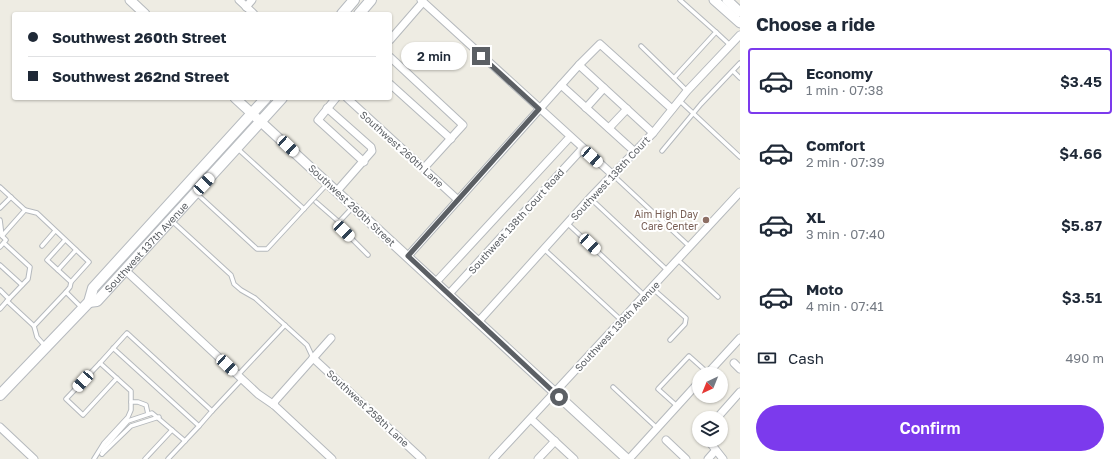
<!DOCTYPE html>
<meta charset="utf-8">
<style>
body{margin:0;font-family:"Golos Text",sans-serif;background:#f6f6f7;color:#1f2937;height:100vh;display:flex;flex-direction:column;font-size:15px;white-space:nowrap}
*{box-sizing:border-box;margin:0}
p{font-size:13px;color:#747a83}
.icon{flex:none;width:22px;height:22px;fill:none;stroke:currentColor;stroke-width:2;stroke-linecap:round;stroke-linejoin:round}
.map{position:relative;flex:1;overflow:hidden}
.panel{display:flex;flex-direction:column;background:#fff;width:380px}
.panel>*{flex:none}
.hud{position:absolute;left:12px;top:12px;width:380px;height:88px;border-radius:4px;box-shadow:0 1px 3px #0004;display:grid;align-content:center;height:88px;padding:0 16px;background:#fff}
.needle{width:26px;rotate:223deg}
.controls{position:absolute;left:692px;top:367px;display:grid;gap:8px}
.controls a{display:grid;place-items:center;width:36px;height:36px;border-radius:50%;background:#fff;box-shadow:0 1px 3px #0004;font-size:20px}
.end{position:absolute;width:18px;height:18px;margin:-9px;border:5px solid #5b5f64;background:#fff;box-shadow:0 0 0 2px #fff}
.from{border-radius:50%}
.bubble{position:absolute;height:28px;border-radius:14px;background:#fff;box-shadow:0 1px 3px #0004;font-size:13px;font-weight:600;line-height:28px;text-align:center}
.car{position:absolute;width:12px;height:24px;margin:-12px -6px;border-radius:5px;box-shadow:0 0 3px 1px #0007;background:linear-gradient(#fff 24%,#345 0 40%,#fff 0 76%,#345 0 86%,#fff 0)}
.hud b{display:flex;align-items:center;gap:14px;height:38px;font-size:15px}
.hud b+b{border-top:1px solid #e0e1e3}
.hud i{width:10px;height:10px;background:#1f2937}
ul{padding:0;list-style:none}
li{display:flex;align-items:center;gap:12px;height:66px;margin:0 8px 6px;padding:0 8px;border:2px solid transparent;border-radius:4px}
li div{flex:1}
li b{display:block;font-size:15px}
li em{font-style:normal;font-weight:600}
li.on{border-color:#7c3aed}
li>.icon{width:36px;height:36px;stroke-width:1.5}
h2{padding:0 16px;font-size:18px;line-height:48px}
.pay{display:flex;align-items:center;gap:10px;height:44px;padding:0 16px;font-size:15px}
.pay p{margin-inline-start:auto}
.primary-button{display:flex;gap:8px;margin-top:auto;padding:8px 16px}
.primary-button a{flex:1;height:46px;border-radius:24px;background:#7c3aed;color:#fff;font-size:16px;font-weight:600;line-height:46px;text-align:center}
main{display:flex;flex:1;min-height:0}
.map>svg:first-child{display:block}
</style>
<main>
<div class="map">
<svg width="740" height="459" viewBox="0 0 740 459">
<rect width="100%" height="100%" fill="#eeece3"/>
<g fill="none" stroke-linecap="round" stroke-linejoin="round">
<defs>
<g id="service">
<path d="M680,0L716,32L674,78L687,91"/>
<path d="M716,32L730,45"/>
<path d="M641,46L674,78"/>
<path d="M733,71L740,78"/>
<path d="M680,101L740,157"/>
<path d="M238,149L304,209"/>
<path d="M662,151L701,104L740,63"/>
<path d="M613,175L689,246"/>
<path d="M0,187L25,210L2,236"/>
<path d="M196,193L257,249H267L327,184"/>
<path d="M590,198L668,271"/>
<path d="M316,202L339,222L353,207"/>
<path d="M0,208L11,197"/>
<path d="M25,210L37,213L89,262L71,282L70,287L66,292"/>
<path d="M0,220L2,236L6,240L0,247"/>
<path d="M172,221L231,275L234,284L241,290L255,298L307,345L313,358"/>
<path d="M339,222L344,231L368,255"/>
<path d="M567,223L645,296"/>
<path d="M65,240L47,260L71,282"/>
<path d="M4,243L30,267L28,279L7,301"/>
<path d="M42,246L55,231"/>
<path d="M544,249L621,320"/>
<path d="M678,260L718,297"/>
<path d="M0,265L22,285"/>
<path d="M58,270L76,250"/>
<path d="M652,288L686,318L685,324L670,340"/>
<path d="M0,290L9,299"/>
<path d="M0,309L7,301L34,326L37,337L45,346"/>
<path d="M34,326L66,292L82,308"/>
<path d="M100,363L127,333L212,411L199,426L113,348"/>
<path d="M238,375L285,325"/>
<path d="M613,387L657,428"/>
<path d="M131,402H138L146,405L148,414"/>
<path d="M677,406L658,389L689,356L708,373"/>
<path d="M212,411L242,379"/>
<path d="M102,454L104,448L128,421L152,413L185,441"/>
<path d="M102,454L131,426L159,417"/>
<path d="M94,459L104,443L128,417L131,410V391L100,363L66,399L83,415L117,378"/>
<path d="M145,459L172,430"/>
<path d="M168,459L199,426"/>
</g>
<g id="minor">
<path d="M239,0L254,14"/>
<path d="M421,0L613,175"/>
<path d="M246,7L252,0"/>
<path d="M390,40L423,2"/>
<path d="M390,57L463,125L424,168"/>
<path d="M579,65L653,133"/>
<path d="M390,84L451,139"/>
<path d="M561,85L635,152"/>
<path d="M336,98L318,120L364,162"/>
<path d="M347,98L458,200"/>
<path d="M327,108L371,147L372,151L337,191"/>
<path d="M586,108L604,88"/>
<path d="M609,128L627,109"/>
<path d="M408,256L579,65L600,44L672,109"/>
<path d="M125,270L258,394L274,405L332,459"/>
<path d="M436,282L570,137"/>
<path d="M449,294L582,149"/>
<path d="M479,321L590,198L653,133L687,91L740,35"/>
<path d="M313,358L422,459"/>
<path d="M734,363L740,369"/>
<path d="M707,374L740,338"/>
<path d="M274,405L275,401L331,338"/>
<path d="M717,418L740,392"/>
<path d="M531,419L574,459"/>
<path d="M0,427L34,459"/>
<path d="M666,440L686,459"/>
<path d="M708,440L723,459"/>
<path d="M493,459L740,192"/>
<path d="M538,459L555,441"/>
<path d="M629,459L699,382"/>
<path d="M708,459L715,451"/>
</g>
<g id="tertiary">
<path d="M130,0L145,14"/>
<path d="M714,0L740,23"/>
<path d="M727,0L740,12"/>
<path d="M235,98L627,459"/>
</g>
<g id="secondary">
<path d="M342,14L354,0"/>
<path d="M359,14L371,0"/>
<path id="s1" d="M89,302L97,301L282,98"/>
<path d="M0,395L89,302L93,288L266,98"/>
</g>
</defs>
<!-- service casing -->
<use href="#service" stroke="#b5b9bd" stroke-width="5.5"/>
<!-- minor casing -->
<use href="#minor" stroke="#b5b9bd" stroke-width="9"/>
<!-- tertiary casing -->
<use href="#tertiary" stroke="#b5b9bd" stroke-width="11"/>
<!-- secondary casing -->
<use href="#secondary" stroke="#b6babf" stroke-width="12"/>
<!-- service -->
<use href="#service" stroke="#fff" stroke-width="3.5"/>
<!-- minor -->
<use href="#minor" stroke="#fff" stroke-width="7"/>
<!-- tertiary -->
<use href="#tertiary" stroke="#fff" stroke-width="9"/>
<!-- secondary -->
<use href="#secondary" stroke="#fff" stroke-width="10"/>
</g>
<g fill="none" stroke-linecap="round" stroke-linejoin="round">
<!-- route -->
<path stroke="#5b5f64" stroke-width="5" d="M481,56L539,109L408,256L559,397"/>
</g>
<!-- markers -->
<circle fill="#8d6e63" stroke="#fff" stroke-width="1.5" cx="706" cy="220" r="4"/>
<g text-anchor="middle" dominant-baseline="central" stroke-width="4" stroke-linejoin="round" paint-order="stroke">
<!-- street labels -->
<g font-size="10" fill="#5b5f64" stroke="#fff">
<text transform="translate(402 149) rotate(42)">Southwest 260th Lane</text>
<text transform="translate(610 178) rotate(-47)">Southwest 138th Court</text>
<text transform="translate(352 205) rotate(43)">Southwest 260th Street</text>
<text transform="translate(516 221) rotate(-48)">Southwest 138th Court Road</text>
<text stroke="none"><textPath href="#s1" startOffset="81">Southwest 137th Avenue</textPath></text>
<text transform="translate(617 326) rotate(-47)">Southwest 139th Avenue</text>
<text transform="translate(368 408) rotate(43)">Southwest 258th Lane</text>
</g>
<!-- education labels -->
<g font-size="10" fill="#785e54" stroke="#fff" text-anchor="end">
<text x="698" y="214">Aim High Day<tspan x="698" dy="12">Care Center</tspan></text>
</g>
</g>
</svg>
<div class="controls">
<a><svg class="needle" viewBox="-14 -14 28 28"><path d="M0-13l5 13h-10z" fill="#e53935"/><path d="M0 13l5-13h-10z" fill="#747a83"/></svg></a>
<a><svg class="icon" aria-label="layers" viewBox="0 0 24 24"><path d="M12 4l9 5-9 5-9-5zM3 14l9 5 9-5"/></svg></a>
</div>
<i class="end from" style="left:559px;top:397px"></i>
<i class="end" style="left:481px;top:56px"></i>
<div class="bubble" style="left:401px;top:42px;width:66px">2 min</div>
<i class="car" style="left:288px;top:146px;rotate:133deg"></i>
<i class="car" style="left:592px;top:157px;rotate:132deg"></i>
<i class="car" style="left:204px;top:184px;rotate:43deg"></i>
<i class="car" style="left:344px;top:231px;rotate:134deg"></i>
<i class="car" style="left:590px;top:244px;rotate:133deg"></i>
<i class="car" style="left:227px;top:365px;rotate:133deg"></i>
<i class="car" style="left:83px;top:381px;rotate:222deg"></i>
<div class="hud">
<b><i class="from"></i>Southwest 260th Street</b>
<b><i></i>Southwest 262nd Street</b>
</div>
</div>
<section class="panel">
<h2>Choose a ride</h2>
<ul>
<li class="on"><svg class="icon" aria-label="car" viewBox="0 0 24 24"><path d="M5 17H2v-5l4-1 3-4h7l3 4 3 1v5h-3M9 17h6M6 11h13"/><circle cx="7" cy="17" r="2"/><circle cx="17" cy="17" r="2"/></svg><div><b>Economy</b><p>1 min · 07:38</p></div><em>$3.45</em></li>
<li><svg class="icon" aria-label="car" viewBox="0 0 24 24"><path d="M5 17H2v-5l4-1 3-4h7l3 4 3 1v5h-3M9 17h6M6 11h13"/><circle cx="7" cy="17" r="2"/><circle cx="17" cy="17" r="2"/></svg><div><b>Comfort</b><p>2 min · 07:39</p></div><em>$4.66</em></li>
<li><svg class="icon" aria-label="car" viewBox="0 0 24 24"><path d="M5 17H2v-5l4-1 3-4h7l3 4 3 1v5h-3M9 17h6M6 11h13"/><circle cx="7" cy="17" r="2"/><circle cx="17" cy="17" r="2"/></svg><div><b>XL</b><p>3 min · 07:40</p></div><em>$5.87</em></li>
<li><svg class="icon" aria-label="car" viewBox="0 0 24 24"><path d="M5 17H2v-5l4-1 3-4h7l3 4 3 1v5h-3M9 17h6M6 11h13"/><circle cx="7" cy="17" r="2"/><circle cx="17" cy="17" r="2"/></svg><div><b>Moto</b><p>4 min · 07:41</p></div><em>$3.51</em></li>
</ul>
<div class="pay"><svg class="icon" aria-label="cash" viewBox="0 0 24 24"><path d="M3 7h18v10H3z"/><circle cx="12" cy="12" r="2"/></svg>Cash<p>490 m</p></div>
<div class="primary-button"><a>Confirm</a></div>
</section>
</main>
